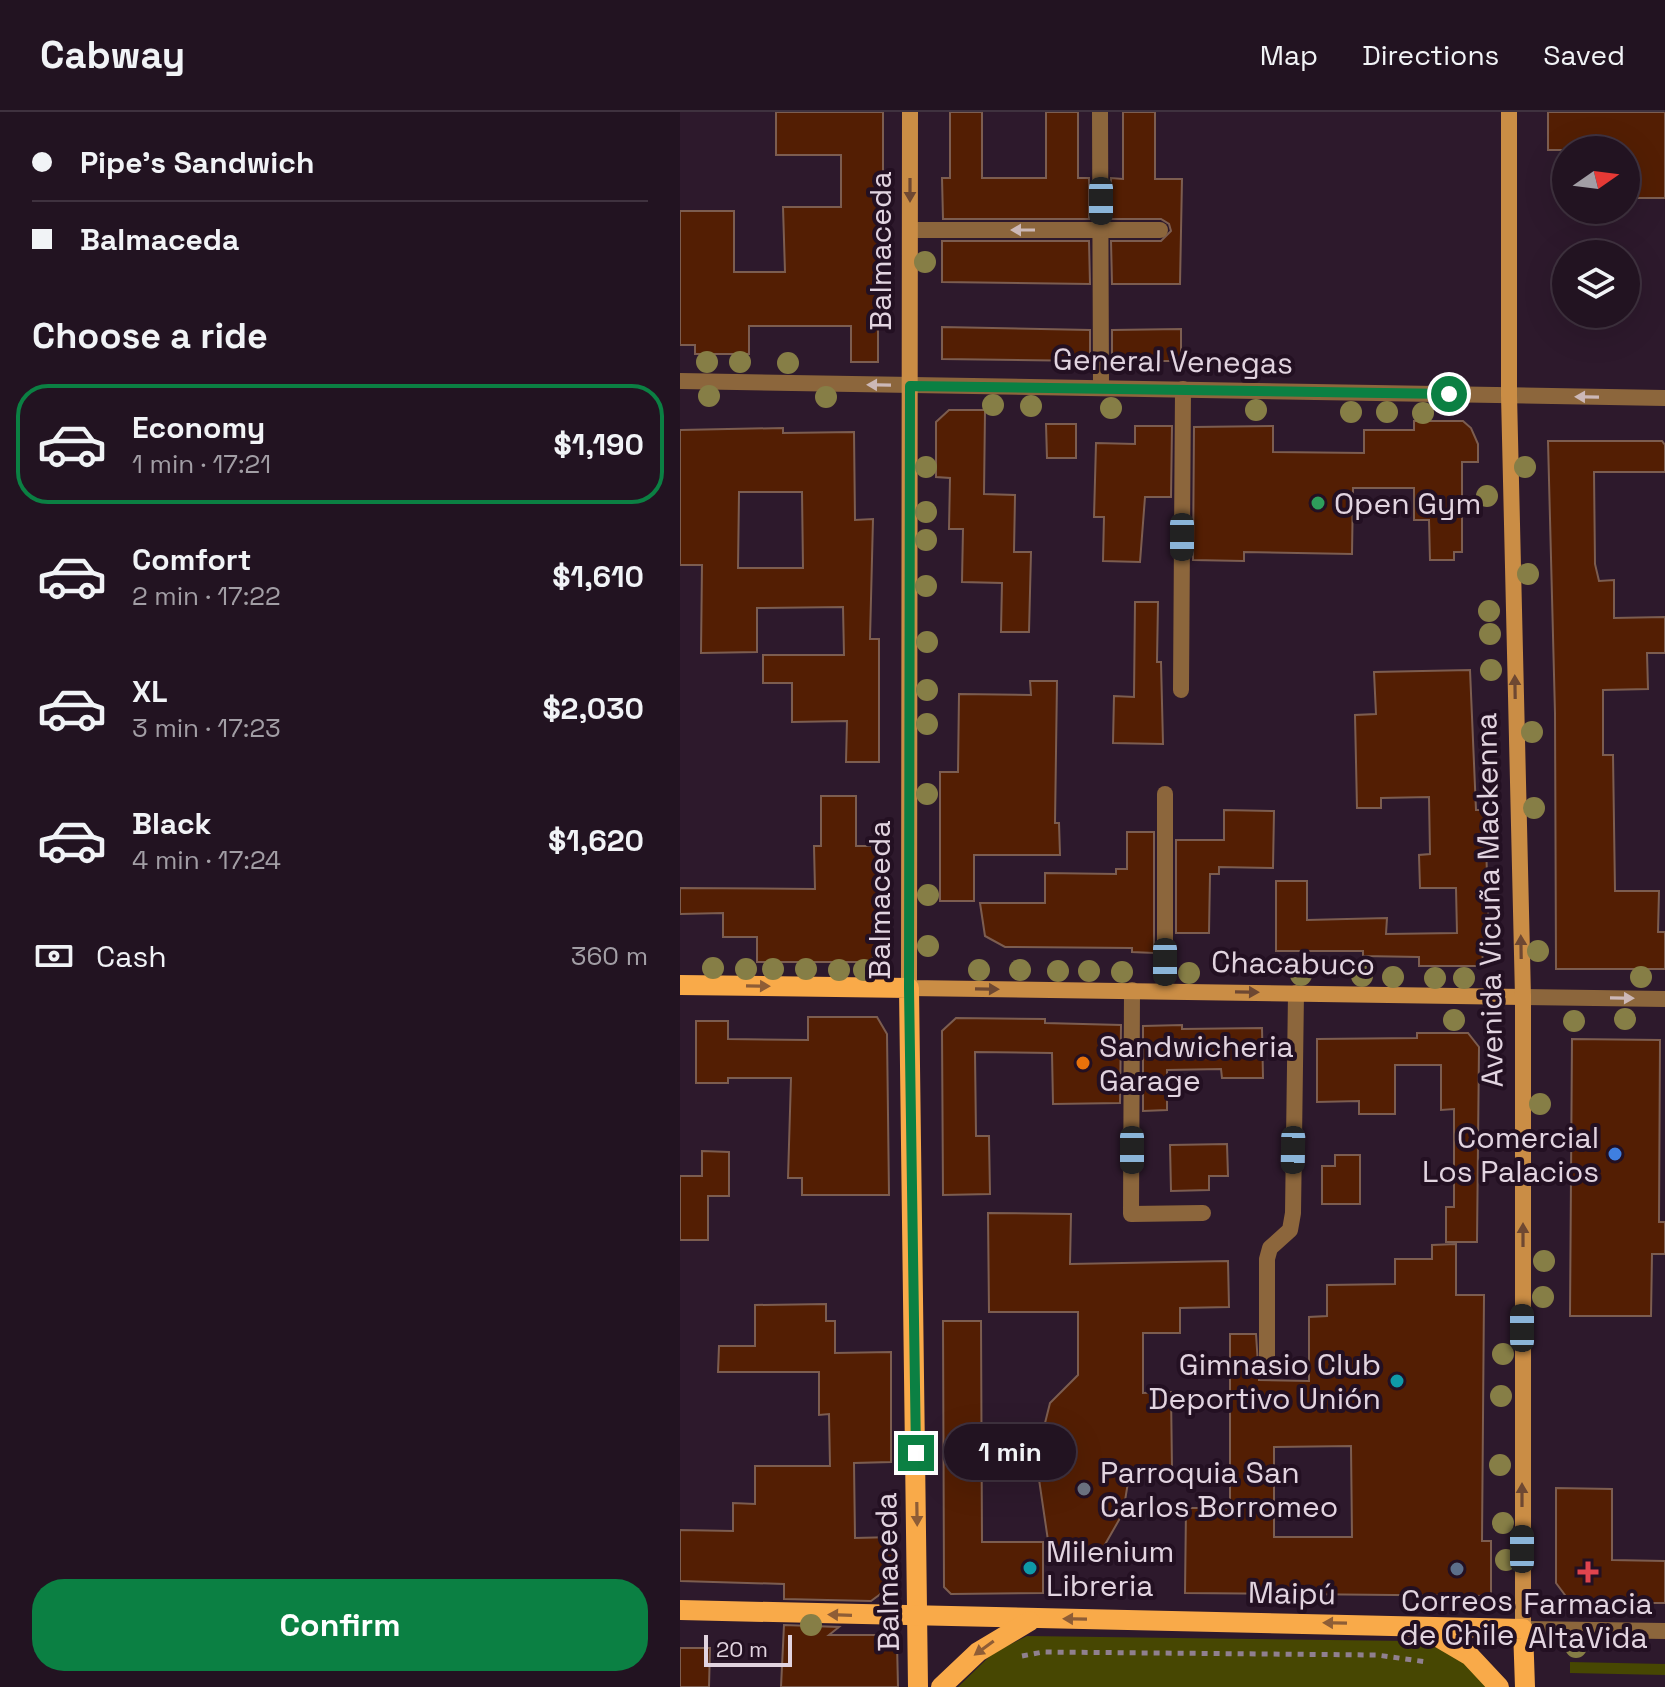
<!DOCTYPE html>
<meta charset="utf-8">
<style>
body{margin:0;font-family:"Space Grotesk",sans-serif;background:#2e202e;color:#f1f3f6;height:100vh;display:flex;flex-direction:column;font-size:30px;white-space:nowrap}
*{box-sizing:border-box;margin:0}
p{font-size:26px;color:#a29ea5}
.icon{flex:none;width:44px;height:44px;fill:none;stroke:currentColor;stroke-width:2;stroke-linecap:round;stroke-linejoin:round}
.map{position:relative;flex:1;overflow:hidden}
.drawer{display:flex;flex-direction:column;background:#221321;width:680px}
.drawer>*{flex:none}
.guide{display:grid;align-content:center;height:176px;padding:0 32px;background:#221321}
.needle{width:52px;rotate:76deg}
.tools{position:absolute;left:872px;top:24px;display:grid;gap:16px}
.tools a{display:grid;place-items:center;width:88px;height:88px;border-radius:50%;background:#221321;box-shadow:0 8px 32px #0002,0 0 0 2px #3f323f;font-size:40px}
.scale{position:absolute;left:24px;bottom:20px;width:88px;box-sizing:border-box;padding-left:8px;border:4px solid #e2d4e0;border-top:0;font-size:22px;line-height:28px;white-space:nowrap;color:#e2d4e0;-webkit-text-stroke:6px #231022;paint-order:stroke}
.end{position:absolute;width:36px;height:36px;margin:-18px;border:10px solid #0b8043;background:#fff;box-shadow:0 0 0 4px #fff}
.from{border-radius:50%}
.bubble{position:absolute;height:56px;border-radius:28px;background:#221321;box-shadow:0 8px 32px #0002,0 0 0 2px #3f323f;font-size:26px;font-weight:800;line-height:56px;text-align:center}
.car{position:absolute;width:24px;height:48px;margin:-24px -12px;border-radius:10px;box-shadow:0 0 6px 2px #0007;background:linear-gradient(#222 24%,#8ab4d8 0 40%,#222 0 76%,#8ab4d8 0 86%,#222 0)}
.guide b{display:flex;align-items:center;gap:28px;height:76px;font-size:30px}
.guide b+b{border-top:2px solid #3f323f}
.guide i{width:20px;height:20px;background:#f1f3f6}
ul{padding:0;list-style:none}
li{display:flex;align-items:center;gap:24px;height:120px;margin:0 16px 12px;padding:0 16px;border:4px solid transparent;border-radius:32px}
li div{flex:1}
li b{display:block;font-size:30px}
li em{font-style:normal;font-weight:800}
li.on{border-color:#0b8043}
li>.icon{width:72px;height:72px;stroke-width:1.5}
h2{padding:0 32px;font-size:36px;line-height:96px}
.pay{display:flex;align-items:center;gap:20px;height:88px;padding:0 32px;font-size:30px}
.pay p{margin-inline-start:auto}
.cta{display:flex;gap:16px;margin-top:auto;padding:16px 32px}
.cta a{flex:1;height:92px;border-radius:32px;background:#0b8043;color:#fff;font-size:32px;font-weight:800;line-height:92px;text-align:center}
header{display:flex;align-items:center;gap:48px;box-sizing:border-box;height:112px;padding:0 40px;background:#221321;border-bottom:2px solid #3f323f}
header strong{font-size:38px}
nav{display:flex;gap:44px;margin-inline-start:auto;font-size:28px}
main{display:flex;flex:1;min-height:0}
.map>svg:first-child{display:block}
</style>
<header>
<strong>Cabway</strong>
<nav><a>Map</a><a>Directions</a><a>Saved</a></nav>
</header>
<main>
<section class="drawer">
<div class="guide">
<b><i class="from"></i>Pipe's Sandwich</b>
<b><i></i>Balmaceda</b>
</div>
<h2>Choose a ride</h2>
<ul>
<li class="on"><svg class="icon" aria-label="car" viewBox="0 0 24 24"><path d="M5 17H2v-5l4-1 3-4h7l3 4 3 1v5h-3M9 17h6M6 11h13"/><circle cx="7" cy="17" r="2"/><circle cx="17" cy="17" r="2"/></svg><div><b>Economy</b><p>1 min · 17:21</p></div><em>$1,190</em></li>
<li><svg class="icon" aria-label="car" viewBox="0 0 24 24"><path d="M5 17H2v-5l4-1 3-4h7l3 4 3 1v5h-3M9 17h6M6 11h13"/><circle cx="7" cy="17" r="2"/><circle cx="17" cy="17" r="2"/></svg><div><b>Comfort</b><p>2 min · 17:22</p></div><em>$1,610</em></li>
<li><svg class="icon" aria-label="car" viewBox="0 0 24 24"><path d="M5 17H2v-5l4-1 3-4h7l3 4 3 1v5h-3M9 17h6M6 11h13"/><circle cx="7" cy="17" r="2"/><circle cx="17" cy="17" r="2"/></svg><div><b>XL</b><p>3 min · 17:23</p></div><em>$2,030</em></li>
<li><svg class="icon" aria-label="car" viewBox="0 0 24 24"><path d="M5 17H2v-5l4-1 3-4h7l3 4 3 1v5h-3M9 17h6M6 11h13"/><circle cx="7" cy="17" r="2"/><circle cx="17" cy="17" r="2"/></svg><div><b>Black</b><p>4 min · 17:24</p></div><em>$1,620</em></li>
</ul>
<div class="pay"><svg class="icon" aria-label="cash" viewBox="0 0 24 24"><path d="M3 7h18v10H3z"/><circle cx="12" cy="12" r="2"/></svg>Cash<p>360 m</p></div>
<div class="cta"><a>Confirm</a></div>
</section>
<div class="map">
<svg width="985" height="1575" viewBox="0 0 985 1575">
<rect width="100%" height="100%" fill="#2d192c"/>
<!-- green -->
<g fill="#474702">
<path d="M347,1524L729,1529C766,1534 786,1548 810,1575H278L313,1541Z"/>
<path d="M890,1550L985,1552V1563L890,1561Z"/>
</g>
<!-- building -->
<g fill="#531e03" stroke="#7c5d50" stroke-width="2" fill-rule="evenodd">
<path d="M96,0H203V63H198V250H171V214H69V242H15V233H0V99H54V160H105L103,95H161V43H96Z"/>
<path d="M270,0H302V66H366V0H398V66H409V107H263L262,66H270Z"/>
<path d="M443,0H475V67H502L500,172H432L431,129H481L491,119L489,112L481,107H431V66L443,67Z"/>
<path d="M868,0H985V86H946V38H868Z"/>
<path d="M262,129H409L410,172L262,170Z"/>
<path d="M262,215L410,218V249L262,247Z"/>
<path d="M501,217V249H432V218Z"/>
<path d="M269,298H305L304,382L335,383L334,440H351L349,520H321L322,471L282,470L283,417H269L270,366L256,365V310Z"/>
<path d="M734,309H783L791,316L798,332V350H782V440H774V448H750L749,408H734V376H673L672,442L564,440V449L513,448L514,315L593,314V340L684,341V318H734Z"/>
<path d="M366,312H396V346H367Z"/>
<path d="M455,314H492L491,385H465L460,450L423,449L424,405H414L416,331L455,332Z"/>
<path d="M103,316V321L174,320L175,408L193,407L190,527H199V650H166L167,609L112,610V571H83V543H164L163,495L77,496V540L21,541L22,453H0V318ZM59,380H122L123,456H58Z"/>
<path d="M868,329H982L985,333V360H914L915,452L919,469L934,468V506L985,505V541H967L968,577L923,578V643H933L935,779H979L978,820H985V857H876L875,601Z"/>
<path d="M455,490H478L477,550H481L483,632L433,631L434,584L454,585Z"/>
<path d="M790,558L796,698H805L809,829H802L803,854H739V845L683,844V839H596V769H627V808L707,806L706,822L777,821L776,776H740L739,743L750,742L749,685L701,686V696H677L675,603L696,602L694,560Z"/>
<path d="M350,569H377L375,711H379L380,743H294V789H260V660H278L279,582L351,583Z"/>
<path d="M141,684H176V734H200V840L188,850H77V825H43V801L0,802V776L135,777L134,734H141Z"/>
<path d="M544,698L594,699L593,756L539,755V762H530L529,821H496V728H544Z"/>
<path d="M447,720H474V841L452,840V836L325,835L305,824L300,791H365V761L436,762V757H447Z"/>
<path d="M128,905H197L207,922L209,1083H122V1066H108L111,966H48V971H16V909H48V927L128,928Z"/>
<path d="M276,906L365,907V911L441,913L440,991L373,992L372,941L295,940L296,1024H309L310,1082L263,1083L262,919Z"/>
<path d="M502,913V917L582,916L583,966H542L541,957L487,958V998L463,999V914Z"/>
<path d="M737,921H788L799,935L797,1130H766V1095H774V997L761,998V953H715V1002H679V989L637,990V927L737,926Z"/>
<path d="M892,927L980,928L979,1110H985V1142H972L971,1204H890Z"/>
<path d="M547,1032L548,1064H529V1078L491,1079L490,1033Z"/>
<path d="M22,1039L49,1040V1084H28V1128H0V1064H22Z"/>
<path d="M655,1043H680V1092H642V1054H655Z"/>
<path d="M308,1101L391,1102L390,1152L548,1149L549,1195L500,1196V1221H463V1281L491,1280L492,1358H450L443,1401L419,1443L370,1442L356,1347L370,1291L398,1263V1200H309Z"/>
<path d="M776,1132V1183H804L802,1429H811V1484L505,1481L506,1396H550V1222H576L579,1268L629,1269V1205L647,1204V1173L715,1172V1147H752V1133ZM671,1334L672,1425H594V1335Z"/>
<path d="M146,1192V1209H155V1241L211,1240V1350L174,1351L175,1426L214,1425V1472L191,1489L104,1487V1472L0,1469V1418L53,1419V1391L75,1392V1354H150L149,1302L139,1303V1260H38L39,1234H75V1193Z"/>
<path d="M263,1209H301L302,1430H363V1481L271,1482L264,1475Z"/>
<path d="M876,1376L932,1377V1448L985,1449V1491H891L876,1471Z"/>
<path d="M104,1513L159,1515L149,1523H206L217,1530L218,1575H101Z"/>
<path d="M0,1536H30L29,1575H0Z"/>
</g>
<g fill="none" stroke-linecap="round" stroke-linejoin="round">
<!-- path -->
<path stroke="#90808f" stroke-width="5" stroke-dasharray="6 6" stroke-linecap="butt" d="M342,1544L363,1540L697,1543L747,1550"/>
<!-- service -->
<g stroke="#8c663c" stroke-width="16">
<path d="M421,118H480"/>
<path d="M501,578L503,277"/>
<path d="M452,878L451,1102L523,1101"/>
<path d="M485,878V682"/>
<path d="M587,1256V1147L590,1136L610,1118L613,1101L616,881"/>
</g>
<!-- minor -->
<g stroke="#8c663c" stroke-width="16">
<path d="M420,0L421,276"/>
<path d="M230,118H421"/>
<path d="M0,269L985,286"/>
</g>
<!-- tertiary -->
<g stroke="#8c663c" stroke-width="16">
<path d="M843,885L985,887"/>
<path d="M843,1517L985,1519"/>
</g>
<!-- secondary -->
<g stroke="#ca8d45" stroke-width="16">
<path d="M230,0L229,876L843,885"/>
<path d="M829,0V283L843,885V1517"/>
</g>
<!-- primary -->
<g stroke="#f9aa49" stroke-width="20">
<path d="M0,873L229,876L238,1575"/>
<path d="M0,1498L843,1517L845,1575"/>
<path d="M744,1517L790,1544L819,1575"/>
<path d="M261,1575L298,1540L350,1509"/>
</g>
</g>
<!-- trees -->
<g fill="#867e46">
<circle cx="245" cy="150" r="11"/>
<circle cx="27" cy="250" r="11"/>
<circle cx="60" cy="250" r="11"/>
<circle cx="108" cy="251" r="11"/>
<circle cx="29" cy="284" r="11"/>
<circle cx="146" cy="285" r="11"/>
<circle cx="313" cy="293" r="11"/>
<circle cx="351" cy="294" r="11"/>
<circle cx="431" cy="296" r="11"/>
<circle cx="576" cy="298" r="11"/>
<circle cx="671" cy="300" r="11"/>
<circle cx="707" cy="300" r="11"/>
<circle cx="743" cy="301" r="11"/>
<circle cx="246" cy="355" r="11"/>
<circle cx="845" cy="355" r="11"/>
<circle cx="807" cy="384" r="11"/>
<circle cx="246" cy="400" r="11"/>
<circle cx="246" cy="428" r="11"/>
<circle cx="848" cy="462" r="11"/>
<circle cx="246" cy="474" r="11"/>
<circle cx="809" cy="499" r="11"/>
<circle cx="810" cy="522" r="11"/>
<circle cx="247" cy="530" r="11"/>
<circle cx="811" cy="558" r="11"/>
<circle cx="247" cy="578" r="11"/>
<circle cx="247" cy="612" r="11"/>
<circle cx="852" cy="620" r="11"/>
<circle cx="247" cy="682" r="11"/>
<circle cx="854" cy="696" r="11"/>
<circle cx="248" cy="783" r="11"/>
<circle cx="248" cy="834" r="11"/>
<circle cx="858" cy="839" r="11"/>
<circle cx="33" cy="856" r="11"/>
<circle cx="66" cy="857" r="11"/>
<circle cx="93" cy="857" r="11"/>
<circle cx="126" cy="857" r="11"/>
<circle cx="159" cy="858" r="11"/>
<circle cx="184" cy="858" r="11"/>
<circle cx="299" cy="858" r="11"/>
<circle cx="340" cy="858" r="11"/>
<circle cx="378" cy="859" r="11"/>
<circle cx="409" cy="859" r="11"/>
<circle cx="442" cy="860" r="11"/>
<circle cx="509" cy="861" r="11"/>
<circle cx="621" cy="863" r="11"/>
<circle cx="682" cy="864" r="11"/>
<circle cx="713" cy="865" r="11"/>
<circle cx="961" cy="865" r="11"/>
<circle cx="755" cy="866" r="11"/>
<circle cx="784" cy="866" r="11"/>
<circle cx="945" cy="907" r="11"/>
<circle cx="774" cy="908" r="11"/>
<circle cx="894" cy="909" r="11"/>
<circle cx="860" cy="992" r="11"/>
<circle cx="864" cy="1149" r="11"/>
<circle cx="863" cy="1185" r="11"/>
<circle cx="823" cy="1242" r="11"/>
<circle cx="821" cy="1284" r="11"/>
<circle cx="820" cy="1353" r="11"/>
<circle cx="823" cy="1411" r="11"/>
<circle cx="826" cy="1448" r="11"/>
<circle cx="131" cy="1513" r="11"/>
<circle cx="896" cy="1535" r="11"/>
</g>
<!-- one-way arrows -->
<defs><path id="oneway-solid" d="M-6-.8H1V-3.2L6.5 0L1 3.2V.8H-6Z" transform="scale(2)"/></defs>
<g fill="#6e4832">
<use href="#oneway-solid" transform="translate(230 78) rotate(90)"/>
<use href="#oneway-solid" transform="translate(835 575) rotate(-91)"/>
<use href="#oneway-solid" transform="translate(841 835) rotate(-91)"/>
<use href="#oneway-solid" transform="translate(307 877) rotate(1)"/>
<use href="#oneway-solid" transform="translate(567 880) rotate(1)"/>
<use href="#oneway-solid" transform="translate(843 1123) rotate(-90)"/>
<use href="#oneway-solid" transform="translate(842 1383) rotate(-90)"/>
</g>
<g fill="#ccb8b7">
<use href="#oneway-solid" transform="translate(343 118) rotate(-180)"/>
<use href="#oneway-solid" transform="translate(199 273) rotate(-179)"/>
<use href="#oneway-solid" transform="translate(907 285) rotate(-179)"/>
<use href="#oneway-solid" transform="translate(942 886) rotate(1)"/>
</g>
<g fill="#8e5d36">
<use href="#oneway-solid" transform="translate(78 874) rotate(1)"/>
<use href="#oneway-solid" transform="translate(237 1402) rotate(89)"/>
<use href="#oneway-solid" transform="translate(160 1503) rotate(-178)"/>
<use href="#oneway-solid" transform="translate(395 1507) rotate(-179)"/>
<use href="#oneway-solid" transform="translate(655 1511) rotate(-179)"/>
<use href="#oneway-solid" transform="translate(304 1536) rotate(144)"/>
</g>
<g fill="none" stroke-linecap="round" stroke-linejoin="round">
<!-- route -->
<path stroke="#0b8043" stroke-width="10" d="M236,1341L229,876L230,274L769,282"/>
</g>
<!-- markers -->
<circle fill="#2e9e5b" stroke="#231022" stroke-width="3" cx="638" cy="391" r="8"/>
<circle fill="#e8710a" stroke="#231022" stroke-width="3" cx="403" cy="951" r="8"/>
<circle fill="#3f7fe0" stroke="#231022" stroke-width="3" cx="935" cy="1042" r="8"/>
<g fill="#0f9aa8" stroke="#231022" stroke-width="3">
<circle cx="717" cy="1269" r="8"/>
<circle cx="350" cy="1456" r="8"/>
</g>
<circle fill="#6b7280" stroke="#231022" stroke-width="3" cx="404" cy="1377" r="8"/>
<circle fill="#5c6f8a" stroke="#231022" stroke-width="3" cx="777" cy="1457" r="8"/>
<path fill="#e0444e" stroke="#231022" stroke-width="3" d="M904 1448h8v8h8v8h-8v8h-8v-8h-8v-8h8z"/>
<g text-anchor="middle" dominant-baseline="central" stroke-width="8" stroke-linejoin="round" paint-order="stroke">
<!-- street labels -->
<g font-size="30" fill="#e2d4e0" stroke="#231022">
<text transform="translate(200 139) rotate(-90)">Balmaceda</text>
<text transform="translate(493 249) rotate(1)">General Venegas</text>
<text transform="translate(199 788) rotate(-90)">Balmaceda</text>
<text transform="translate(809 788) rotate(-91)">Avenida Vicuña Mackenna</text>
<text transform="translate(613 851) rotate(1)">Chacabuco</text>
<text transform="translate(207 1460) rotate(-91)">Balmaceda</text>
<text transform="translate(612 1481) rotate(1)">Maipú</text>
</g>
<!-- poi labels -->
<g font-size="30" fill="#e2d4e0" stroke="#231022" text-anchor="start">
<text x="654" y="391">Open Gym</text>
<text x="419" y="934">Sandwicheria<tspan x="419" dy="34">Garage</tspan></text>
<text x="919" y="1025" text-anchor="end">Comercial<tspan x="919" dy="34">Los Palacios</tspan></text>
<text x="701" y="1252" text-anchor="end">Gimnasio Club<tspan x="701" dy="34">Deportivo Unión</tspan></text>
<text x="420" y="1360">Parroquia San<tspan x="420" dy="34">Carlos Borromeo</tspan></text>
<text x="366" y="1439">Milenium<tspan x="366" dy="34">Libreria</tspan></text>
<text x="777" y="1488" text-anchor="middle">Correos<tspan x="777" dy="34">de Chile</tspan></text>
<text x="908" y="1491" text-anchor="middle">Farmacia<tspan x="908" dy="34">AltaVida</tspan></text>
</g>
</g>
</svg>
<div class="tools">
<a><svg class="needle" viewBox="-14 -14 28 28"><path d="M0-13l5 13h-10z" fill="#e53935"/><path d="M0 13l5-13h-10z" fill="#a29ea5"/></svg></a>
<a><svg class="icon" aria-label="layers" viewBox="0 0 24 24"><path d="M12 4l9 5-9 5-9-5zM3 14l9 5 9-5"/></svg></a>
</div>
<div class="scale">20 m</div>
<i class="end from" style="left:769px;top:282px"></i>
<i class="end" style="left:236px;top:1341px"></i>
<div class="bubble" style="left:264px;top:1312px;width:132px">1 min</div>
<i class="car" style="left:421px;top:89px;rotate:180deg"></i>
<i class="car" style="left:502px;top:425px;rotate:180deg"></i>
<i class="car" style="left:485px;top:850px;rotate:180deg"></i>
<i class="car" style="left:452px;top:1038px;rotate:180deg"></i>
<i class="car" style="left:613px;top:1038px;rotate:181deg"></i>
<i class="car" style="left:842px;top:1216px;rotate:0deg"></i>
<i class="car" style="left:842px;top:1437px;rotate:0deg"></i>
</div>
</main>
